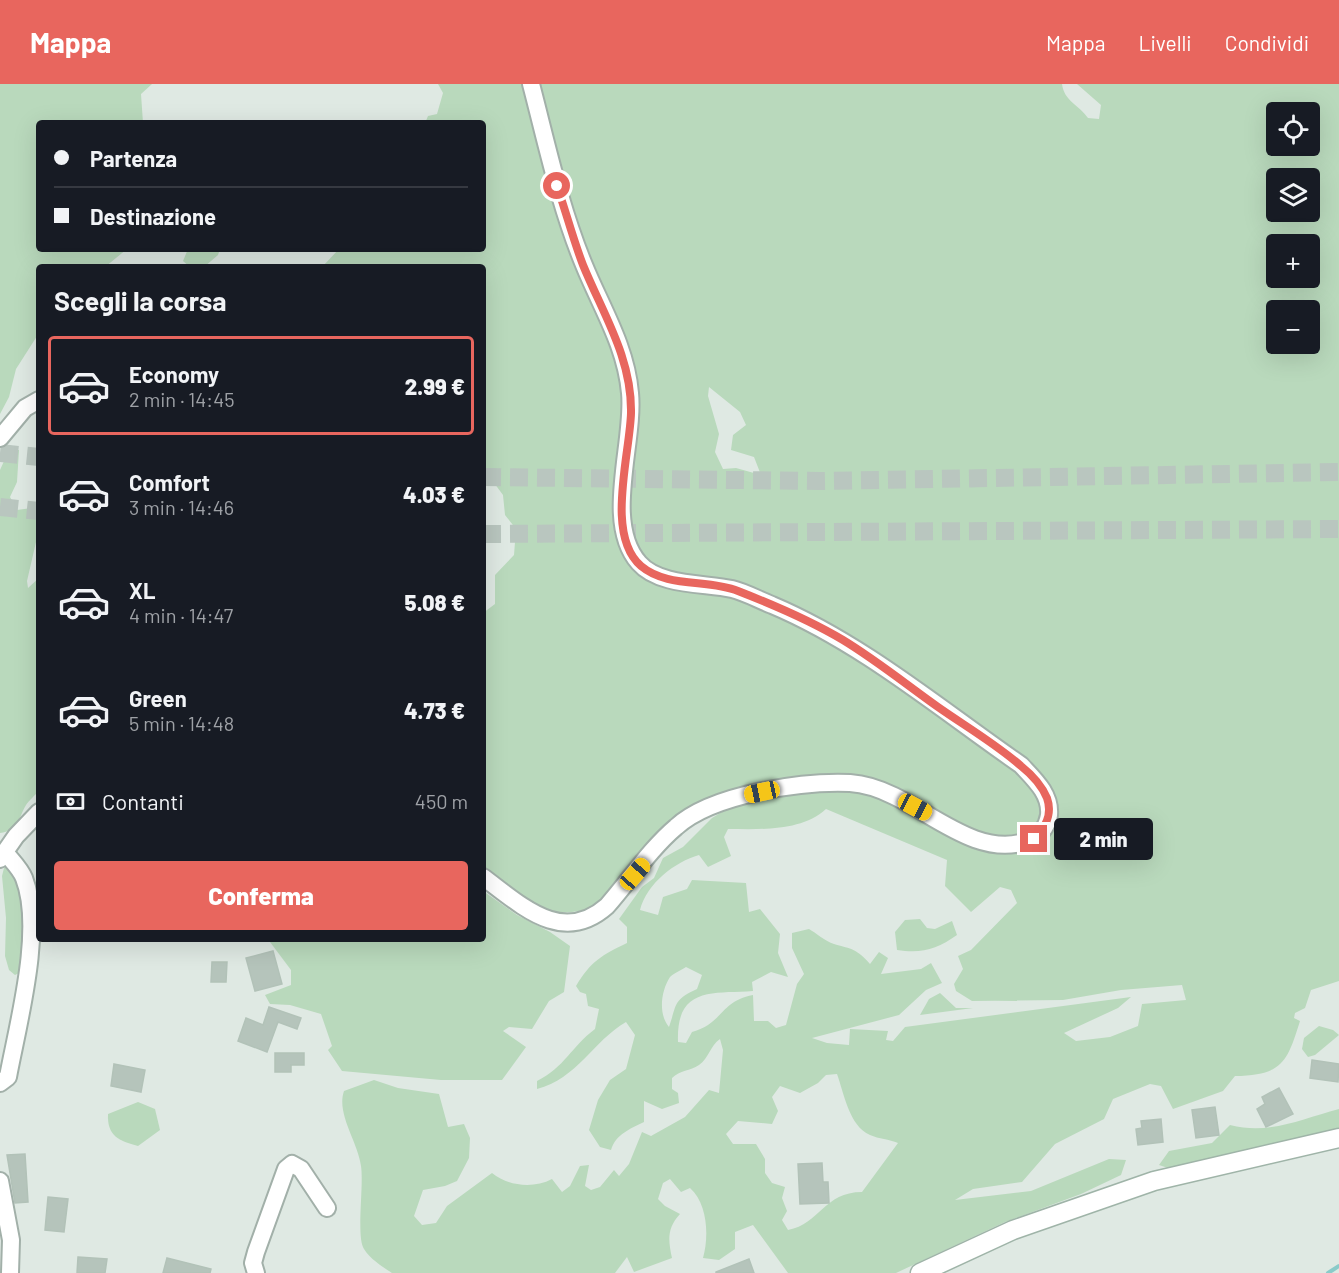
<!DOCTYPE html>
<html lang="it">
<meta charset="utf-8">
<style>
body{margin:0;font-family:Barlow,sans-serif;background:#242831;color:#f1f3f6;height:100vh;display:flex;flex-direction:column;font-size:22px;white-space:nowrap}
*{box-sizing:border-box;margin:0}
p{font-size:20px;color:#9ea1a6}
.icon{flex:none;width:33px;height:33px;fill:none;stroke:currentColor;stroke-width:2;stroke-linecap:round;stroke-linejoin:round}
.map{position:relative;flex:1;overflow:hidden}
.sheet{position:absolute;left:36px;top:180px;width:450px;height:678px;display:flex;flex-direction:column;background:#171b24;border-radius:6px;box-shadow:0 6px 24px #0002}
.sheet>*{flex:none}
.hud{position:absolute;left:36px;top:36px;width:450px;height:132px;border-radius:6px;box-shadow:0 6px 24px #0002;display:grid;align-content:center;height:132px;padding:0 18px;background:#171b24}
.tools{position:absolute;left:1266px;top:18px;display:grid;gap:12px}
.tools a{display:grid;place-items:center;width:54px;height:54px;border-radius:6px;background:#171b24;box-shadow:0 6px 24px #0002;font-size:30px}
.end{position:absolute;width:27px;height:27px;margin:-14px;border:8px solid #e8665e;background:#fff;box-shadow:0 0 0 3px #fff}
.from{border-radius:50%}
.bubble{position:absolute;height:42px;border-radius:6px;background:#171b24;box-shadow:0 6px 24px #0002;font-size:20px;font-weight:800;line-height:42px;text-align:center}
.car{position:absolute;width:18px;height:36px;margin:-18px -9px;border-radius:8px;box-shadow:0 0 4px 2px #0007;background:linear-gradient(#f5c518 24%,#345 0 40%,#f5c518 0 76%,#345 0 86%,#f5c518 0)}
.hud b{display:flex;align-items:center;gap:21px;height:57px;font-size:22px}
.hud b+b{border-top:2px solid #363941}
.hud i{width:15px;height:15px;background:#f1f3f6}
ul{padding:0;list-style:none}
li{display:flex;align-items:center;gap:18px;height:99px;margin:0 12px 9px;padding:0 6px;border:3px solid transparent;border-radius:6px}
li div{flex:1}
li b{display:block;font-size:22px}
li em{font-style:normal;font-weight:800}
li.current{border-color:#e8665e}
li>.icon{width:54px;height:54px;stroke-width:1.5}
h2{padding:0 18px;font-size:27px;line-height:72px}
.pay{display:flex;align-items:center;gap:15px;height:66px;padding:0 18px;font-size:22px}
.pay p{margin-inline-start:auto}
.action{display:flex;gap:12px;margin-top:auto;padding:12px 18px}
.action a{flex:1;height:69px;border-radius:6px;background:#e8665e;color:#fff;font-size:24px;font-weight:800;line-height:69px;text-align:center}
header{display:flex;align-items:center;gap:36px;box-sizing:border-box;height:84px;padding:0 30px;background:#e8665e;color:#fff}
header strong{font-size:28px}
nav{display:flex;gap:33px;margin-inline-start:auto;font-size:21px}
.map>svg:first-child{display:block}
</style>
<header>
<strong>Mappa</strong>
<nav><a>Mappa</a><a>Livelli</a><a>Condividi</a></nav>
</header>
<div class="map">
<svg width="1339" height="1189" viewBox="0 0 1339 1189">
<rect width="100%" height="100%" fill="#dfe9e3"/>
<!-- green -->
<g fill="#b9d9bc" fill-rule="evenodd">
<path d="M0,0H152L141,10L143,39H39V165H127L105,183H39V249L16,285L9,313L0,330Z"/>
<path d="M438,0H1062C1064,17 1079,21 1088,34L1099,35L1101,21L1077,0H1339V897L1311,906L1305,924L1295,929L1294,934L1300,937C1287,979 1282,991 1235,992L1223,1007L1173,1025L1161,1002L1150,1000L1113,1015L1104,1035L1055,1060L1022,1098L973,1105L955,1116L1031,1107L1109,1075L1126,1076L1121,1091L1081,1110L1005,1138L896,1189H788L753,1141L735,1148V1165L719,1176L703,1174C709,1153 708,1120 690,1104L681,1108L670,1095L663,1099L658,1115L665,1122L680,1130C667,1144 668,1156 672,1174L634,1188L627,1173L615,1189H392C383,1183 370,1175 364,1165C356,1153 364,1102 361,1082C358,1058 336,1030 344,1007L374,996L398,1004L439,1010L448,1043L464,1040L470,1054L469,1074L457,1097L445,1102L423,1106L414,1132L422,1141L436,1139L447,1122L492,1089C508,1102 533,1105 552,1095L562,1108L570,1102L580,1082L589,1081L585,1102L591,1106L600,1103L614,1086L619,1092L629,1080L642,1048L651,1052L685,1033L709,1006L719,1009L723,966L720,955C710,962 709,974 699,981C690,987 680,986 672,994V1005L678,1009L679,1019L662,1025L644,1017V1038C630,1045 616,1050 611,1066L600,1063L589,1046L598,1016L610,996L626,985L635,951L626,938C593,957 577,995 537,1005V997C565,983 571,963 595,945L599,925L588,922L586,910L580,908L576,902C591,877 602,871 627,859V843L619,835L642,803L654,794L663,774L683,763L712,734L732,722L723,712L595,823C544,840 524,814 483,787V529L495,520V491L514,471L516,445L505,431L503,411L483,384V183H322L339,165H483V39H425L428,32L437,30L443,9ZM1276,28H1310V62H1276ZM1276,94H1310V128H1276ZM1276,160H1310V194H1276ZM1276,226H1310V260H1276ZM709,303L740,328L746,341L733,351L731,366L754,373L761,391L736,384L723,385L715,368L719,350L708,312ZM826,725L947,776L945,802L971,828L1000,803L1011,806L1017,819L971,866L958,872L963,885L954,900L956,907L972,917L1063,916L1121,906L1182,901L1186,916L1142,920L1138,942L1110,953L1076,957L1064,949L1118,924L1131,913L905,943L893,957L886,956L888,947L850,945L849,961L827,959L812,954L899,931L926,906L942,899L931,879L921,885L881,890L888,874L879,868L870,880C857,865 852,865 834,860C825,857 816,849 809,845L792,849V864L804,890L797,900L786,941L776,944L768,937H754L753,911C720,917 724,939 692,948L686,959L678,958C676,902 712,910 753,907L752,898L771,888L788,893L778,869L780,850L760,825L749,828L746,799L692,796L687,805L663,813L658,831L640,826C647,799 675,778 699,771L708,783L731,772L724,753L728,745C759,745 801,748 826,725ZM686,883L702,891L697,905C673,916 677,920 669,943C658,930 661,907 670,893C673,890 681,886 686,883ZM837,990C844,1009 849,1042 870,1051C879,1055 889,1055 898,1059L862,1108C824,1108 820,1140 788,1146L782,1136L787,1127L782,1114L785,1103L772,1099L765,1089V1075L756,1060H733L726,1050L738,1037L772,1040L778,1027L772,1013L780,1002L800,1009L818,999L826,991Z"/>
<path d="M188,165H220L218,171L204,183H190L183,177Z"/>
<path d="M9,366H19L17,398L10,413L17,426L39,423V445L27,497L28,504L39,494V706C35,712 29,716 26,721C19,733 18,747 0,749V386Z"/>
<path d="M11,779L27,817L21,888L15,891L9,886L5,872L6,834L2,792L4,784Z"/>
<path d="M483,807L517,831L550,848L570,862L564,908L549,917L532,945L509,943L503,947L526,963L502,996H441L342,987L328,966L332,962L321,930L290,921L270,920L265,911L291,901V886L270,858L253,855H483Z"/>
<path d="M920,835L927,844L935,845L952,837L957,851C937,865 922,870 897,866L895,848L905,836Z"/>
<path d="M940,909L956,924H973L920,931L929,915Z"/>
<path d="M1319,942L1333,946L1339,951L1315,971L1308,973L1302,965L1304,954Z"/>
<path d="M138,1018L155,1025L160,1046L138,1062C119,1057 107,1052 108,1030Z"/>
<path d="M1339,1025V1049L1314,1056L1168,1084L1159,1081L1169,1067L1212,1059L1230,1041C1270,1051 1301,1035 1339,1025Z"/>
</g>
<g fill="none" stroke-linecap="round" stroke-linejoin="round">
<!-- stream -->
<path stroke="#8acbc9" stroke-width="4" d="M1328,1189L1339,1182"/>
</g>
<!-- building -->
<g fill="#b5c4bb" stroke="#b2c2b8" stroke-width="1.5">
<path d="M273,867L282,900L255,907L246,874Z"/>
<path d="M212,878H227L226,898H211Z"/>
<path d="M269,923L301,934L297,945L278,938L267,968L238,957L246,934L263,941Z"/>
<path d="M275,969H304V981H291V988H275Z"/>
<path d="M1312,976L1339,980L1338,998L1310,994Z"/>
<path d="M114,980L145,986L141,1008L111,1002Z"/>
<path d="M1279,1004L1293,1030L1266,1043L1257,1025L1265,1020L1262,1013Z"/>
<path d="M1215,1023L1219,1051L1196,1054L1192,1026Z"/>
<path d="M1161,1035L1163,1058L1138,1061L1136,1045L1142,1044L1141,1037Z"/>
<path d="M25,1070L28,1118L15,1119L7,1071Z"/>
<path d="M822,1079L823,1098H828L829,1119L800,1120L798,1080Z"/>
<path d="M48,1113L68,1115L64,1148L45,1146Z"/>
<path d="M78,1173L107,1175L105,1189H77Z"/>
<path d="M167,1174L211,1185L210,1189H163Z"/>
<path d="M749,1175L754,1189H716V1188Z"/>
</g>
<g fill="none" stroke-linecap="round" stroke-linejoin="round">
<!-- highway-tunnel -->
<g stroke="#b9c6bf" stroke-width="18" stroke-dasharray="18 9" stroke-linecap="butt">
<path d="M0,369L39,373"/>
<path d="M483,393L819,397L1339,388"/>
<path d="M0,423L39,427"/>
<path d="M483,450L1339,445"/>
</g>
<defs>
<g id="street">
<path d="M0,354L25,324L39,316"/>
<path d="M0,775L16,752L39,728"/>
<path d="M483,793C521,821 562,862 607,822C629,797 650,765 676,743C712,710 802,697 850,699C865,700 880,705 894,712C934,731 981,774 1027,757C1039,753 1047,744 1049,731C1051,710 1034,695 1021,681C940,625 862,559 772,521C759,516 745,508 732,505C704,499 659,502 639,479C603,438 635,358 630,309C626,262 601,223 584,181C560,123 547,61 531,0"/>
<path d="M0,999L8,993C18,939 44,845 24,794C20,784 11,776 5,768"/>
<path d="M0,1097L11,1156L10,1189"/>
<path d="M256,1189L253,1179L256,1168L286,1085L292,1080L301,1085L327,1124"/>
</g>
<path id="secondary" d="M920,1189L1013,1146L1154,1097L1339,1054"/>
</defs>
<!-- street casing -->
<use href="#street" stroke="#a2b0a9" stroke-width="20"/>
<!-- secondary casing -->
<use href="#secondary" stroke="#9fb4a8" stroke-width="21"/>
<!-- street -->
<use href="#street" stroke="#fff" stroke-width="16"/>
<!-- secondary -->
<use href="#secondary" stroke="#fff" stroke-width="18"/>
</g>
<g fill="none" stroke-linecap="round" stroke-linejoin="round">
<!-- route -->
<path stroke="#e8665e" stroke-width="8" d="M557,102C566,128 573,155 583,181C603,230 632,274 631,329C630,370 605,451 641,482C667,504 708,495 738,507C774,521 811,537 843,556C876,576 907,601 938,623C965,642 996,660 1021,682C1031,690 1042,702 1047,714C1053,731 1045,744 1034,755"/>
</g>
</svg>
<div class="tools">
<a><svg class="icon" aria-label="locate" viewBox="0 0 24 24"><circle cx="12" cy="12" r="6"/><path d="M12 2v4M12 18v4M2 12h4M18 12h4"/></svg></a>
<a><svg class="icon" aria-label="layers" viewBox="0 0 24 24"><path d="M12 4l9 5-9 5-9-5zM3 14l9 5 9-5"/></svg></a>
<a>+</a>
<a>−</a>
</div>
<i class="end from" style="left:557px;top:102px"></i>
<i class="end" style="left:1034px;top:755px"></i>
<div class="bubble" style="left:1054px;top:734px;width:99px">2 min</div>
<i class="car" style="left:762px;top:708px;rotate:258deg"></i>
<i class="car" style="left:915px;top:723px;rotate:118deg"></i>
<i class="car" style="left:635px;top:790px;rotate:41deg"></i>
<div class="hud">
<b><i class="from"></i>Partenza</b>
<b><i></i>Destinazione</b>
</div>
<section class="sheet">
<h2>Scegli la corsa</h2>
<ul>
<li class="current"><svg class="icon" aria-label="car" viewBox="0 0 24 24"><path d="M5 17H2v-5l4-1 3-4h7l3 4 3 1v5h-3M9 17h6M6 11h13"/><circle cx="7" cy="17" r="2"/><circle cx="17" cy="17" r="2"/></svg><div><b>Economy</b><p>2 min · 14:45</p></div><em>2.99 €</em></li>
<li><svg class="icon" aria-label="car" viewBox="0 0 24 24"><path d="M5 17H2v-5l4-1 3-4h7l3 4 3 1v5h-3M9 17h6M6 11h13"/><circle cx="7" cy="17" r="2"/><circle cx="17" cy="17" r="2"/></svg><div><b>Comfort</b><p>3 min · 14:46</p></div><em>4.03 €</em></li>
<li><svg class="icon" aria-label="car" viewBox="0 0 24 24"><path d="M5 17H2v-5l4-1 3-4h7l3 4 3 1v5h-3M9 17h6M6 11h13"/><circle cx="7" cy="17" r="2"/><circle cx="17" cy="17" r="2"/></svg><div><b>XL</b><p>4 min · 14:47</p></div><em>5.08 €</em></li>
<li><svg class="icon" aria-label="car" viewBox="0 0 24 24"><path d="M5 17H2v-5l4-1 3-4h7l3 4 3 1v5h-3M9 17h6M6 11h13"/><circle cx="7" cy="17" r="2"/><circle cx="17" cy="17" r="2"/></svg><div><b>Green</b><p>5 min · 14:48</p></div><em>4.73 €</em></li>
</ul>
<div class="pay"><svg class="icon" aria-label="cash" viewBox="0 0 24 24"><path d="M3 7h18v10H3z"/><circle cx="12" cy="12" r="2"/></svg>Contanti<p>450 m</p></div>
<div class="action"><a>Conferma</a></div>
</section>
</div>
